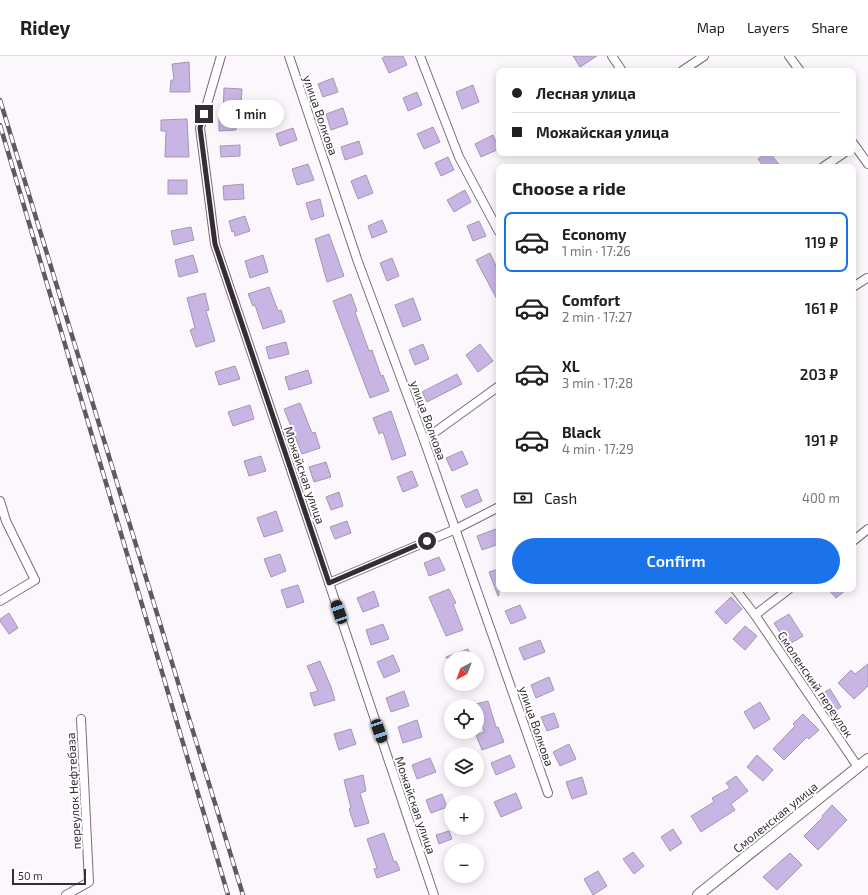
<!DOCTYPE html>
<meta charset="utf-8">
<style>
body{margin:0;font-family:"Exo 2",sans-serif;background:#f6f6f6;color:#202124;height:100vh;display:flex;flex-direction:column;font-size:15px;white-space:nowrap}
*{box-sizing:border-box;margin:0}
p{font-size:13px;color:#757577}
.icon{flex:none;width:22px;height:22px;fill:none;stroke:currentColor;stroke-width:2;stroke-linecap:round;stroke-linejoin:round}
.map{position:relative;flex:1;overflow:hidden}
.sheet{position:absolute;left:496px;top:108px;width:360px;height:428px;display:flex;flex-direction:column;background:#fff;border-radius:8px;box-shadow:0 2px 10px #0003}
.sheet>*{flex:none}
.banner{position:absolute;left:496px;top:12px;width:360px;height:88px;border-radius:8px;box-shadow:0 2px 10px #0003;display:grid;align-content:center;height:88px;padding:0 16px;background:#fff}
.needle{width:26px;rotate:221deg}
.fabs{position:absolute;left:444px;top:595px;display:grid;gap:8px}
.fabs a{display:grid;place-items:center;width:40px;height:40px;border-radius:50%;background:#fff;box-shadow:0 2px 10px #0003;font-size:20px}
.scale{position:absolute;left:12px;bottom:10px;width:74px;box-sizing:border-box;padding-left:4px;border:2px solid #352c34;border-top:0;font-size:11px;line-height:14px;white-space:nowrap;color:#352c34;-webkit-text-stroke:3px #fff;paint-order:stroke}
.end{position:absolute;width:18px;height:18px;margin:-9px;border:5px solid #352c34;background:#fff;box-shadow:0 0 0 2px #fff}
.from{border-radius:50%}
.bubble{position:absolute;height:28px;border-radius:14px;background:#fff;box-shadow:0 2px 10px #0003;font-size:13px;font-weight:600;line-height:28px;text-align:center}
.car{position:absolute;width:12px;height:24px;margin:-12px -6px;border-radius:5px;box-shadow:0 0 3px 1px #0007;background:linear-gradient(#222 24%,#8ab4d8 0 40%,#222 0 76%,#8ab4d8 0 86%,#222 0)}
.banner b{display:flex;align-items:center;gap:14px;height:38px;font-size:15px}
.banner b+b{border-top:1px solid #e0e0e0}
.banner i{width:10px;height:10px;background:#202124}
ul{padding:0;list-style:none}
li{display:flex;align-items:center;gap:12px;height:60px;margin:0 8px 6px;padding:0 8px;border:2px solid transparent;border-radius:8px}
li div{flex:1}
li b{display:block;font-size:15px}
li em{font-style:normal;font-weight:600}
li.active{border-color:#1a73e8}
li>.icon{width:36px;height:36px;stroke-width:1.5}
h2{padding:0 16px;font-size:18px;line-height:48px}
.pay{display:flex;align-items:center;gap:10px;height:44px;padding:0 16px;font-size:15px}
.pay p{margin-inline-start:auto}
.action{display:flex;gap:8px;margin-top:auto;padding:8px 16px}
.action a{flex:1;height:46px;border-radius:24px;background:#1a73e8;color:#fff;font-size:16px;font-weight:600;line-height:46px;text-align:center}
header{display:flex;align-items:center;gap:24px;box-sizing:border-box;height:56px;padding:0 20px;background:#fff;border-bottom:1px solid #e0e0e0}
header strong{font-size:19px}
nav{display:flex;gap:22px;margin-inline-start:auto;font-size:14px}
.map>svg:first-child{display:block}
</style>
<header>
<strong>Ridey</strong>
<nav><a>Map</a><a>Layers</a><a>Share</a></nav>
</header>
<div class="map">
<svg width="868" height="839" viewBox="0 0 868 839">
<rect width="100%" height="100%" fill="#fcf7fc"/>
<!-- building -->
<g fill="#c8b5e4" stroke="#a398b3">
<path d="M386,0H403L407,9L389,17L382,2Z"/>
<path d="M573,0H597L580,11Z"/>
<path d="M189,6L190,36H170L171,24H174L172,8Z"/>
<path d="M333,22L338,36L323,41L318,28Z"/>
<path d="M473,29L479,46L462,53L456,36Z"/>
<path d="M224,32L242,33L241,47H235L236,74L219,75V60L223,59Z"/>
<path d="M417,36L422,49L408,55L403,42Z"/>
<path d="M343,52L348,68L331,74L326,58Z"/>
<path d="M187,63L189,101H165L166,75H161V64Z"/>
<path d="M433,71L440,86L424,93L417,78Z"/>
<path d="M293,72L297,84L280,90L276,78Z"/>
<path d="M493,79L499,93L481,101L475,88Z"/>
<path d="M359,85L363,98L345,104L341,91Z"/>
<path d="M240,89V100L221,101L220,90Z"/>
<path d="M766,97H770L781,111H764L758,103Z"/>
<path d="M448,101L454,114L441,120L435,107Z"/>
<path d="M308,108L314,124L297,129L292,113Z"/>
<path d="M366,119L373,137L358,143L351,125Z"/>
<rect x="168" y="124" width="19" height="14"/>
<path d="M243,128L244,143L224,144L223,130Z"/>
<path d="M465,134L471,146L454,156L447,144Z"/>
<path d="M320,143L324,160L311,164L306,147Z"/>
<path d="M245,160L250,175L235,180L234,175L232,176L229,165Z"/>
<path d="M382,164L387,176L372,182L368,170Z"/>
<path d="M479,165L486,180L473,185L467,170Z"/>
<path d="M191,171L194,184L174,189L171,175Z"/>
<path d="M329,178L344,220L327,226L315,183Z"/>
<path d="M490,197L499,216V247L476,204Z"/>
<path d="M193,199L198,216L179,221L175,204Z"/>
<path d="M263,199L268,216L250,222L245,205Z"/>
<path d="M392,202L399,220L387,225L380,207Z"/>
<path d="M269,231L278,255L281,254L285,266L263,273L255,249L253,250L248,238Z"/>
<path d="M205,237L209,254L206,255L215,285L196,291L190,274L195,272L187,242Z"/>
<path d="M351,238L357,255L355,256L369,295L372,294L381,320L383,319L389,335L370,342L333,245Z"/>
<path d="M413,242L421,264L403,271L395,249Z"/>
<path d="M286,286L289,298L269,303L266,291Z"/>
<path d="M423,288L429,303L415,309L409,294Z"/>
<path d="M480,288L493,305L478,316L466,299Z"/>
<path d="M235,310L240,323L219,329L215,316Z"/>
<path d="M308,314L312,327L289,334L285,321Z"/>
<path d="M457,318L462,328L427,346L422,336Z"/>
<path d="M300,347L312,377L315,376L320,392L302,398L284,353Z"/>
<path d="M250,349L254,363L233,370L228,356Z"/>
<path d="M391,355L406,399L392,404L383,376L379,378L373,362Z"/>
<path d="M462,395L468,408L452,415L446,402Z"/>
<path d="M261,400L266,415L249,420L244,405Z"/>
<path d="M326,406L331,421L314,426L309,411Z"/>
<path d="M412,415L418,430L403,436L397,421Z"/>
<path d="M477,433L482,445L466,452L461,440Z"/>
<path d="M339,436L343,450L331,454L326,441Z"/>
<path d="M276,455L283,475L264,481L257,462Z"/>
<path d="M347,465L351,477L335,483L330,471Z"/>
<path d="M496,473L499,481V488L482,494L477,480Z"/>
<path d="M280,498L286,515L271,521L264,503Z"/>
<path d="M439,501L445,514L429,520L424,507Z"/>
<path d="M499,513V540H498L489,516Z"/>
<path d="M298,529L304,546L287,552L281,534Z"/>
<path d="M449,533L456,547L453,548L463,574L446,580L429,541Z"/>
<path d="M828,533H847L836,542Z"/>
<path d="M374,535L379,550L363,556L357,542Z"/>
<path d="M731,541L742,553L726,568L715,556Z"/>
<path d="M520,549L526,562L511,568L505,555Z"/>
<path d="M9,557L18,572L9,578L0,565V563Z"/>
<path d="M789,558L803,580L788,589L774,567Z"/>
<path d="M383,568L389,583L371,589L366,574Z"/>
<path d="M745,570L757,580L745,594L733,583Z"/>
<path d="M540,584L545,596L524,604L519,592Z"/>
<path d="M468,593L472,602H446V601Z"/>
<path d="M393,599L400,615L384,622L377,606Z"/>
<path d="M320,605L331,631L335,644L314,650L310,637L318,635L307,610Z"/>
<path d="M868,608V630L854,643L838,627L851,614L855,618Z"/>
<path d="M549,621L554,634L536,642L531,629Z"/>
<path d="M830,633L841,651L829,658L818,640Z"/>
<path d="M404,635L409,650L391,656L386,642Z"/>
<path d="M488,645L496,671H498L504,686L482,694L476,679L484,676L476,648Z"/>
<path d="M760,646L770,663L754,673L744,656Z"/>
<path d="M554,657L559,671L547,675L541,661Z"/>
<path d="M803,658L819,674L809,683L807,681L784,704L773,693L795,670L793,668Z"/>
<path d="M417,664L422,681L403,687L398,671Z"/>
<path d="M351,673L356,688L339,694L334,678Z"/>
<path d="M569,688L576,703L560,710L553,696Z"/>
<path d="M510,699L515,711L496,719L491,707Z"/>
<path d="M757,699L773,714L763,725L747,711Z"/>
<path d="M430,702L436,716L417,723L412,709Z"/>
<path d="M363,719L366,735L360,737L369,767L355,771L349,753L351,752L344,724Z"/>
<path d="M736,720L748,735L731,748L735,754L701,776L691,760L714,746L712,742L730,732L726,727Z"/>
<path d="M582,721L587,738L572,743L566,726Z"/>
<path d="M516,737L522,752L501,761L494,746Z"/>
<path d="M442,738L447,751L431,757L426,744Z"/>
<path d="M832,749L847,764L818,794L804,780L823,761L822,760Z"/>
<path d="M673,773L682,787L670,795L661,781Z"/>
<path d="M449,775L452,783L439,788L436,779Z"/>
<path d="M384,777L394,806L396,805L400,814L377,822L374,813L377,812L367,783Z"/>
<path d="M633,796L644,810L634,818L623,803Z"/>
<path d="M790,797L802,809L777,834L763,821Z"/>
<path d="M598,815L607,830L593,839L584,823Z"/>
</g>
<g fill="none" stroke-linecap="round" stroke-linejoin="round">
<defs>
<g id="minor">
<path d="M221,0L200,72L215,188L434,839"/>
<path d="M289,0L358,206L424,384L548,737"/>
<path d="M420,0L459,101L499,176"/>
<path d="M612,0L622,15"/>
<path d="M789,0L800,15"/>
<path d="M682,15L704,0"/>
<path d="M853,87L868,108"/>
<path d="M823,111L844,97"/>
<path d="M853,231L867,222"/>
<path d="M424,384L499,330"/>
<path d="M0,445L6,465L35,524L0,545"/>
<path d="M853,485L868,473"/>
<path d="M329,527L456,473L499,451"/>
<path d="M735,533L755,559L858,711"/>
<path d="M755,559L789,533"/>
<path d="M66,839L89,826L81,663"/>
</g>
<path id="tertiary" d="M698,839L868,703"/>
</defs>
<!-- minor casing -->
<use href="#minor" stroke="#7f697d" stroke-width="10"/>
<!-- tertiary casing -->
<use href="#tertiary" stroke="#7f697d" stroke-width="12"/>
<!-- minor -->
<use href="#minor" stroke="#fff" stroke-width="8"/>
<!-- tertiary -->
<use href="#tertiary" stroke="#fff" stroke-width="10"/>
<defs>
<g id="rail">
<path d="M0,44L243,839"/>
<path d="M0,69L228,839"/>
</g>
</defs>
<!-- rail casing -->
<use href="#rail" stroke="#615960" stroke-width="4.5"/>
<!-- rail -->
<use href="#rail" stroke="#fff" stroke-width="3" stroke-dasharray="9" stroke-linecap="butt"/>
</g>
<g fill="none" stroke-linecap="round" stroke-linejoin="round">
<!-- route -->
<path stroke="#352c34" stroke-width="5" d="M204,58L200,72L215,188L329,527L427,485"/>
</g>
<g text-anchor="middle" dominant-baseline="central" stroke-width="4" stroke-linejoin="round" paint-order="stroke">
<!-- street labels -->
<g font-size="12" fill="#352c34" stroke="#fff">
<text transform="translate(321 59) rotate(71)">улица Волкова</text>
<text transform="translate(429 364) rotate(70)">улица Волкова</text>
<text transform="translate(305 419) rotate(71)">Можайская улица</text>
<text transform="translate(816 628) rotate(56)">Смоленский переулок</text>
<text transform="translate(537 670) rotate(71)">улица Волкова</text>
<text transform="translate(73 735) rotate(-93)">переулок Нефтебаза</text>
<text transform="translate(416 749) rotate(71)">Можайская улица</text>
<text transform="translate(775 761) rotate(-39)">Смоленская улица</text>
</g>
</g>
</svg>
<div class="fabs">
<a><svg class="needle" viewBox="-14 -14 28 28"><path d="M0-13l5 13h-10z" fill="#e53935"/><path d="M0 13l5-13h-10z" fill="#757577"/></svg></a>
<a><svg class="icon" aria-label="locate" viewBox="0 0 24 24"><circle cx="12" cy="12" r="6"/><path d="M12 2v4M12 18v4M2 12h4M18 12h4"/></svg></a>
<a><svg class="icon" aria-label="layers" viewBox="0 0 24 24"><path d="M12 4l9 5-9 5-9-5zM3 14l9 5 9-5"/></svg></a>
<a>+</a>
<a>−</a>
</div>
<div class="scale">50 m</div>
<i class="end from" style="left:427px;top:485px"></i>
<i class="end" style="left:204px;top:58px"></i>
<div class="bubble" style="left:218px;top:44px;width:66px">1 min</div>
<i class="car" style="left:339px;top:556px;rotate:341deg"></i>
<i class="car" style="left:379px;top:675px;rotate:161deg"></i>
<div class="banner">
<b><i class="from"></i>Лесная улица</b>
<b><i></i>Можайская улица</b>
</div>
<section class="sheet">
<h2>Choose a ride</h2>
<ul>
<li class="active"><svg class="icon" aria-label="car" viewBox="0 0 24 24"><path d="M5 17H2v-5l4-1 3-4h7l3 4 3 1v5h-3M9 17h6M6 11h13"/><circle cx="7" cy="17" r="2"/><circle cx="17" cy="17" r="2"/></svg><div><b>Economy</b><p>1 min · 17:26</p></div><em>119 ₽</em></li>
<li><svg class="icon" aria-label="car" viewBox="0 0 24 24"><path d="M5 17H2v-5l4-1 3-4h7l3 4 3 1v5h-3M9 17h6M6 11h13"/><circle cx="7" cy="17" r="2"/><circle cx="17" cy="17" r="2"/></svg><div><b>Comfort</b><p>2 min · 17:27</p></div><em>161 ₽</em></li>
<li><svg class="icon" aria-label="car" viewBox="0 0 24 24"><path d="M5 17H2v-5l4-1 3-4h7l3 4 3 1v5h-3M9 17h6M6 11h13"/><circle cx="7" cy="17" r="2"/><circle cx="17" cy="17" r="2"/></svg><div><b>XL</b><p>3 min · 17:28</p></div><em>203 ₽</em></li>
<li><svg class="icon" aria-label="car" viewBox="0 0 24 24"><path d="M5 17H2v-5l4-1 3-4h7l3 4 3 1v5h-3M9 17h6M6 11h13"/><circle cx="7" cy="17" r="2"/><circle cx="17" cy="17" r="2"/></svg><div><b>Black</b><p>4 min · 17:29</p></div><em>191 ₽</em></li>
</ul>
<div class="pay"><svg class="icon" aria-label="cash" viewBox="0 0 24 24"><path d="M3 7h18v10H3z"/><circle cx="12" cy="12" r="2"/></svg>Cash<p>400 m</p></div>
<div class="action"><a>Confirm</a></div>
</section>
</div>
